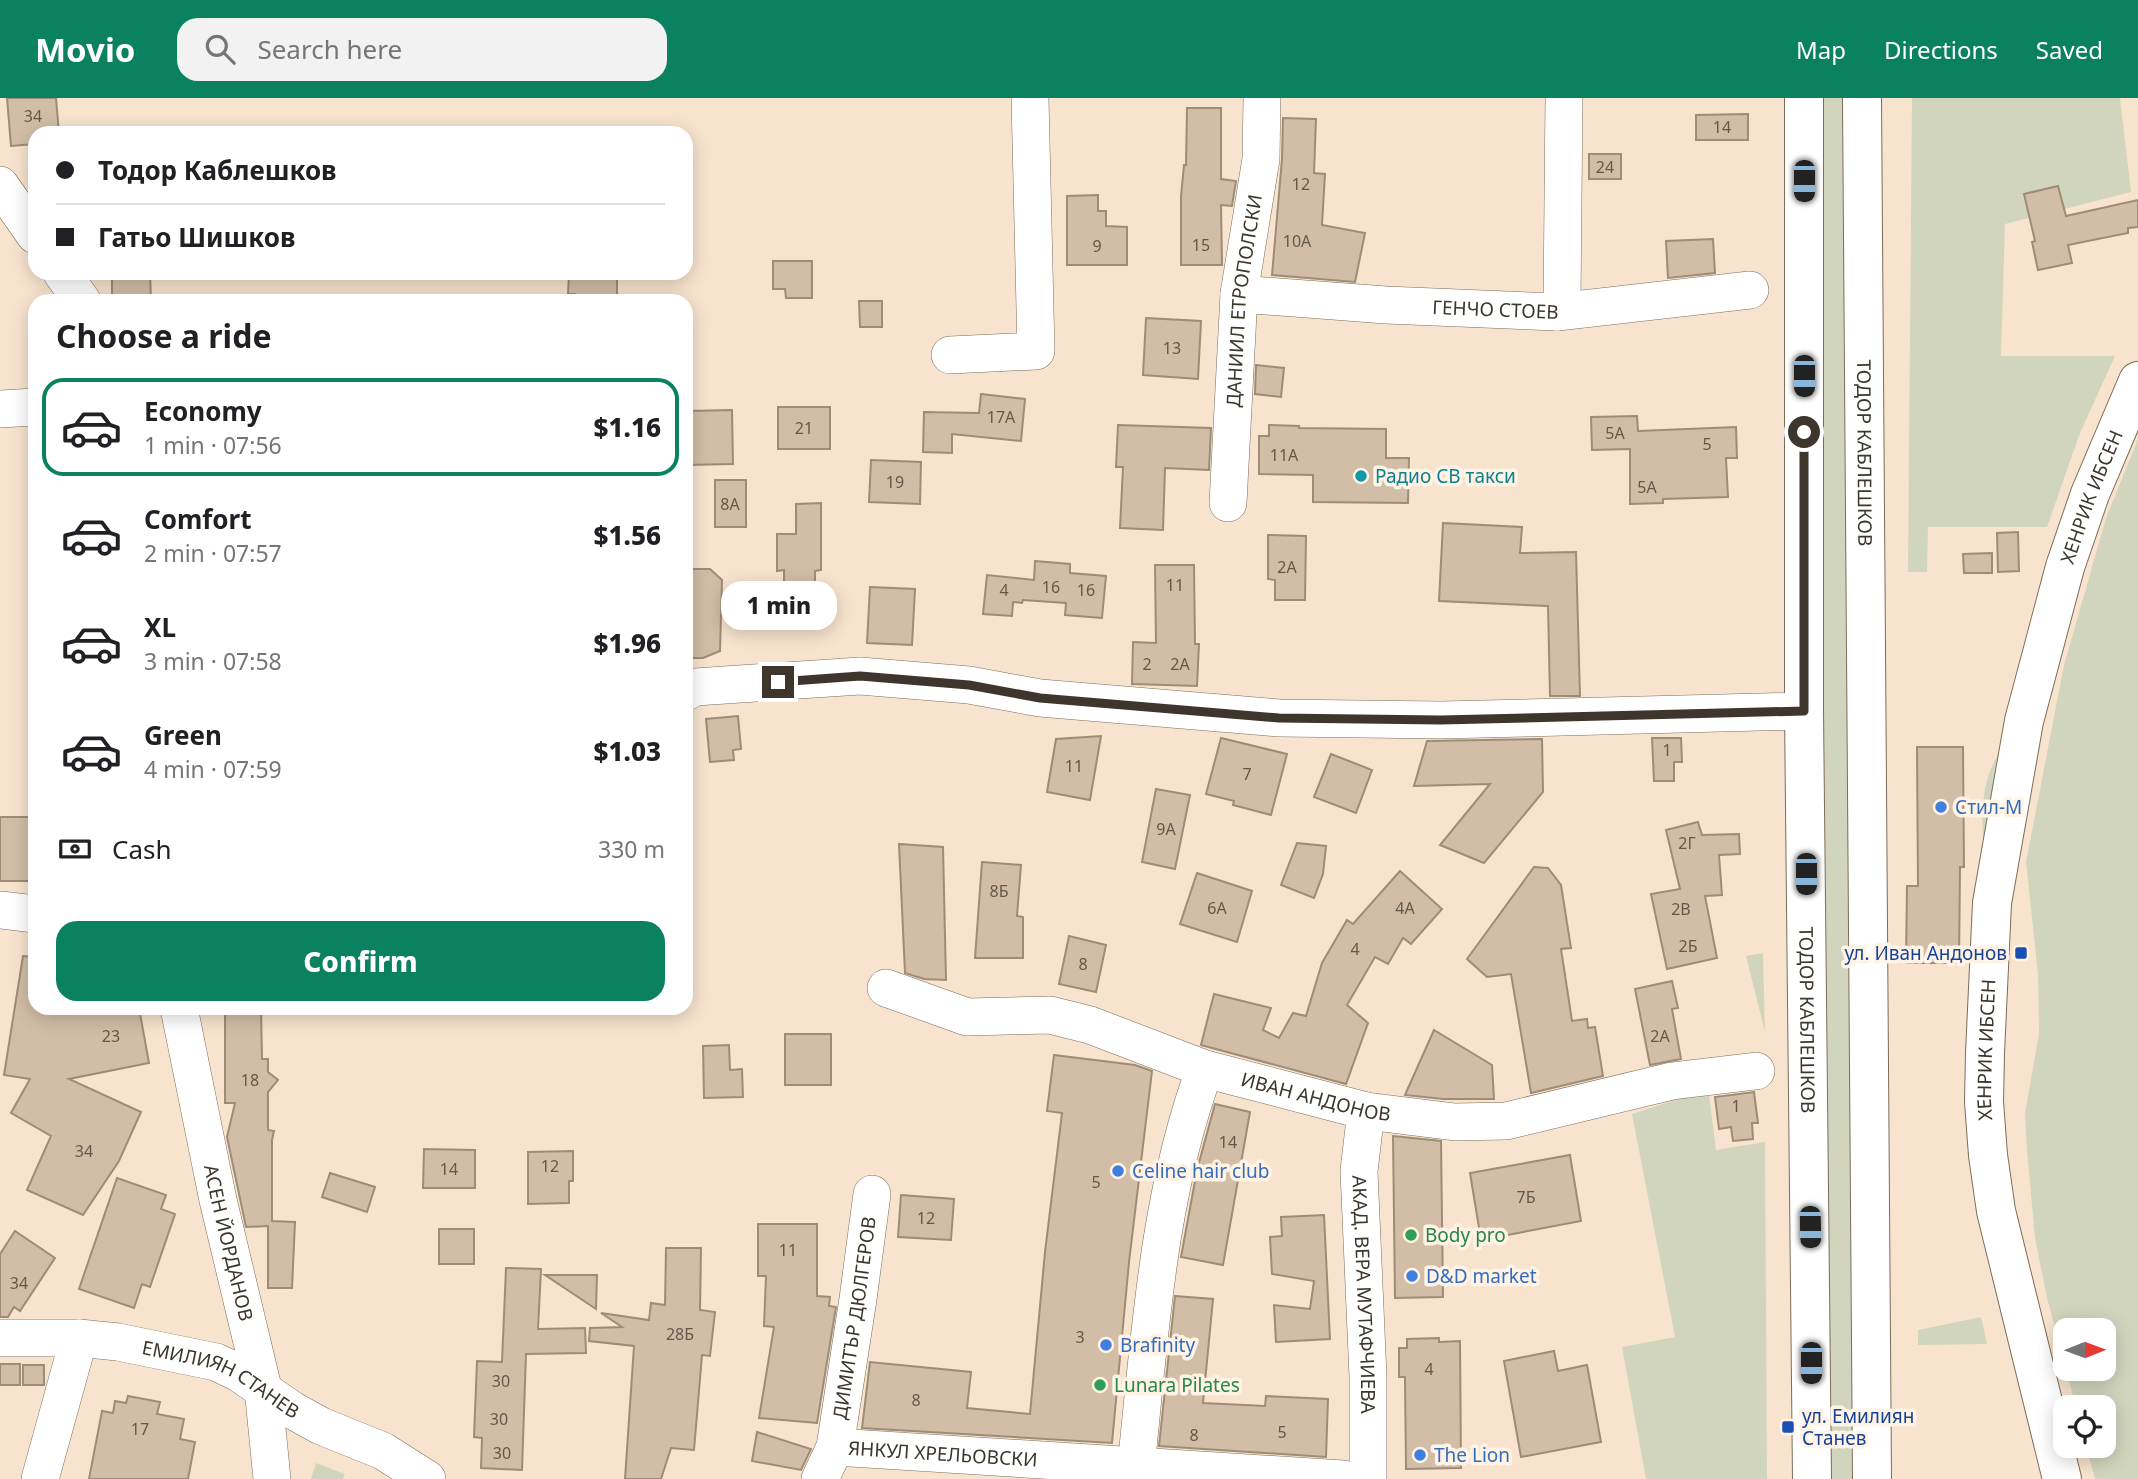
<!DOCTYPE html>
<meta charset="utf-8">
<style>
body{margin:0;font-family:"Noto Sans",sans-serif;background:#f2f2f2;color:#202124;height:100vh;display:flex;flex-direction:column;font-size:26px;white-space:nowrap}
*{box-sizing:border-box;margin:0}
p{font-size:23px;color:#757577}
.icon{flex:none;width:38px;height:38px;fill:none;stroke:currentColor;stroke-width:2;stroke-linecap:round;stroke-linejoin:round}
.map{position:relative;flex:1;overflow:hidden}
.details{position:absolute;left:28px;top:196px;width:665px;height:721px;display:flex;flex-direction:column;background:#fff;border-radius:21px;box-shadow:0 4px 18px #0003}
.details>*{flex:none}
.top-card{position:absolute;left:28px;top:28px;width:665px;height:154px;border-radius:21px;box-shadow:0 4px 18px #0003;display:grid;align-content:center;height:154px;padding:0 28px;background:#fff}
.needle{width:46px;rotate:89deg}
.fabs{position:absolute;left:2053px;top:1220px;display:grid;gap:14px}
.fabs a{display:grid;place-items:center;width:63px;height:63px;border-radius:14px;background:#fff;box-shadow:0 4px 18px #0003;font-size:35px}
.end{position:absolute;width:32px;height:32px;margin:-16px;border:9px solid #3e362d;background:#fff;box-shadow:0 0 0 4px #fff}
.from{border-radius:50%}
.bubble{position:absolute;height:49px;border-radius:21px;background:#fff;box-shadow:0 4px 18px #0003;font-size:23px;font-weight:800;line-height:49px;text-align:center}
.car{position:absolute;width:21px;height:42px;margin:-21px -10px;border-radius:9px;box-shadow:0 0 5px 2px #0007;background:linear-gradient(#222 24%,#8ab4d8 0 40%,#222 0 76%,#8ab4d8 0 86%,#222 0)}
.top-card b{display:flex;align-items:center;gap:24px;height:66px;font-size:26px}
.top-card b+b{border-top:2px solid #e0e0e0}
.top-card i{width:18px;height:18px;background:#202124}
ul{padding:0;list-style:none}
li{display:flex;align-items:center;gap:21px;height:98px;margin:0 14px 10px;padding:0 14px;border:4px solid transparent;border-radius:21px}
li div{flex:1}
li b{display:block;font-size:26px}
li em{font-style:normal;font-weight:800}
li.active{border-color:#0a815f}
li>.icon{width:63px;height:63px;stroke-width:1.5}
h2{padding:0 28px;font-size:32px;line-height:84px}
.pay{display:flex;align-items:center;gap:18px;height:77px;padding:0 28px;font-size:26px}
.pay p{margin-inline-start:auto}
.action{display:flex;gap:14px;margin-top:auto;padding:14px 28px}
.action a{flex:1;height:80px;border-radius:21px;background:#0a815f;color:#fff;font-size:28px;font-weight:800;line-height:80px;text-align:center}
header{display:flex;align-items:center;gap:42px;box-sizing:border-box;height:98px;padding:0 35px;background:#0a815f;color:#fff}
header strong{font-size:33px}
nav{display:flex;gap:38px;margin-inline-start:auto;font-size:24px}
.search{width:490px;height:63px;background:#f2f2f2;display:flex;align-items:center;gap:18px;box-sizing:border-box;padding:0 24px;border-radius:21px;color:#757577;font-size:26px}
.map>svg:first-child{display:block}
</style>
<header>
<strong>Movio</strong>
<div class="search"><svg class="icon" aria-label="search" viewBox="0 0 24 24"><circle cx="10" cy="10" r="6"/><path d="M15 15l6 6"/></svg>Search here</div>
<nav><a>Map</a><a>Directions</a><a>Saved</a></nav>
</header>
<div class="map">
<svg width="2138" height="1381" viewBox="0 0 2138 1381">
<rect width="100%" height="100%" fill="#f8e4ce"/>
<!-- green -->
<g fill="#d2d5be">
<path d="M1821,0H1849L1854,1381H1828V985L1819,552Z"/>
<path d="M1912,0H2120L2131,94L2005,126L2001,258H2115L2080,335L2047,429H1928L1927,474H1908Z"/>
<path d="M2138,341V1381H2095L2086,1348H2104V1309H2076L2066,1271L2104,1270V1232H2065V1267L2047,1200L2035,1140L2027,1052L2025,1015L2039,936L2038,876L2026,764L2064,567L2106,420Z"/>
<path d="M2003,650L1984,752C1981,717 1980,679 2003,650Z"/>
<path d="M1763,855L1765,934L1746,858Z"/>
<path d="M1709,996L1716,1052L1765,1044L1767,1381H1646L1622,1249L1675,1239L1632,1016L1678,1001Z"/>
<path d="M1981,1219L1987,1246L1918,1247V1232Z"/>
<path d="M316,1365L345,1376L343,1381H311Z"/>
</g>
<!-- building -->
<g fill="#d2bea6" stroke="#9e8c77" stroke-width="2">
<path d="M7,0H56L59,35H35V46L11,48Z"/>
<path d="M1187,10H1221V81L1236,83L1232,108L1221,107L1222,167H1181V98L1184,67H1186Z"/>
<path d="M1748,16V42H1696V17Z"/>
<path d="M1283,20L1316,21L1314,75L1325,76L1322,127L1365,135L1355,184L1272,177L1282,61Z"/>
<rect x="1589" y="56" width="32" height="25"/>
<path d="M2058,88L2066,118L2138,102V129L2128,130V135L2068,147L2072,165L2038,172L2032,144L2035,143L2024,96Z"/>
<path d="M1098,97V113H1106V128L1127,129V167H1067V98Z"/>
<path d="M1713,141L1715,175L1668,180L1666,143Z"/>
<path d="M773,163H812V200H786L785,191H773Z"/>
<path d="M112,175H150L151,203H112Z"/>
<path d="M569,175H617V203H575V196H568Z"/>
<path d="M859,203H882V229H860Z"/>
<path d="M1146,220L1201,223L1198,281L1143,277Z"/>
<path d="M1256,267L1284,270L1281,299L1255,296Z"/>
<path d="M981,296L1025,301L1021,343L952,336V355L923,354L924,314L979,315Z"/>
<rect x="778" y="309" width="52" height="42"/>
<path d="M732,312L733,366L686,367V313Z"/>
<path d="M1637,318L1638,333L1736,329L1737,360H1726L1728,399L1663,401V405L1630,406V351L1592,352L1591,319Z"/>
<path d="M1118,327L1211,330L1209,372L1165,370L1163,432L1120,430L1123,369H1116Z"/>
<path d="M1269,327L1299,328V330L1386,331V360H1409L1408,405L1313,404V377L1259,376V338H1269Z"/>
<path d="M871,362L921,364L920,406L869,404Z"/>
<rect x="715" y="382" width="31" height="47"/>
<path d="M821,405V472L815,473V487H784V472L777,473V436H796V406Z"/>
<path d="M1443,425L1522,429L1520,455L1576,454L1580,598H1550L1548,508L1439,503Z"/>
<path d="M2018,434L2019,473L1998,474L1997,435Z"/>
<path d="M1268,437L1306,438L1305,502H1275V482L1268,481Z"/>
<path d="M1992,455V475H1964L1963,456Z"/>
<path d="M1035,463L1070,466V475L1106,478L1102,520L1065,517L1066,505L1023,502L1022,505L1013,504L1012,518L983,516L987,477L1034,482Z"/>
<path d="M1155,467H1194L1195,546H1199L1197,588L1132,586L1133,544L1156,545Z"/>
<path d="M686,471H710L722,482L720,553L703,560H686Z"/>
<path d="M870,489L915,491L912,547L867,545Z"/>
<path d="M738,618L741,651L733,652L734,662L710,664L706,621Z"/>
<path d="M1101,638L1090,702L1047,694L1056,641Z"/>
<path d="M1221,640L1287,656L1271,717L1233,707L1234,703L1206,696Z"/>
<path d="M1652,640H1681L1682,664H1674V683H1654Z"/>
<path d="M1542,641L1543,694L1484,765L1440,747L1490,686L1414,688L1427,643Z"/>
<path d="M1917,649H1963L1964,769H1960L1959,865H1906L1907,788H1918Z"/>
<path d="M1331,656L1372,672L1356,715L1314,699Z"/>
<path d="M1156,691L1190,697L1175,771L1142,764Z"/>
<rect x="0" y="719" width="35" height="64"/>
<path d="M1698,724L1702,737L1739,736L1740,756L1719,757L1722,797L1705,798L1717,860L1667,871L1651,796L1680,791L1666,732Z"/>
<path d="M1297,745L1326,748L1323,776L1314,800L1281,787Z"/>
<path d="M899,746L943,749L946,882L924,881L905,875Z"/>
<path d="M982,764L1021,767L1017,818L1023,819V860H975Z"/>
<path d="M1534,769L1548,770L1561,787L1571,850L1561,851L1572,923L1587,921L1588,930L1595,929L1603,978L1531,995L1511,876L1487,879L1467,861Z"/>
<path d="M1400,773L1442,811L1411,846L1403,840L1388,866L1375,859L1347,907L1368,925L1346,986L1201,947L1214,896L1271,910L1263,932L1279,940L1293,915L1306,918L1322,865L1347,822L1353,826Z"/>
<path d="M1197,775L1252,793L1237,844L1180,826Z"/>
<path d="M1069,838L1106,847L1096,894L1059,886Z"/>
<path d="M23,858L35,859V910H139L149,965L69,981L141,1014L119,1063L83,1117L27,1092L51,1038L11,1015L30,981L4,977Z"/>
<path d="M1672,883L1678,910L1672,911L1681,961L1650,967L1635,891Z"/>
<path d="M225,910H261L262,961H268V974L278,982L268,994V1032L274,1033L272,1042V1123L295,1124L292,1190H268V1128L246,1129L227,1039L235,1005H225Z"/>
<path d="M1434,932L1492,967L1494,1001H1443L1405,997Z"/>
<rect x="785" y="936" width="46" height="51"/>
<path d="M729,947L730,972L742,971L743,999L704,1000L703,948Z"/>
<path d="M1054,957L1135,967L1152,973L1129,1164L1112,1345L862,1330L870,1264L971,1274L967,1310L1030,1316L1045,1154L1062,1015L1047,1013Z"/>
<path d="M1754,994L1758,1025H1752L1753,1041L1733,1043L1731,1029L1719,1031L1715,999Z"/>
<path d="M1215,1006L1250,1014L1223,1167L1181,1159L1197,1072Z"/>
<path d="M1393,1038L1441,1043L1443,1199L1395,1200Z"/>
<path d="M424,1051L475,1052V1090H423Z"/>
<path d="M573,1053V1083H569V1105L528,1106V1054Z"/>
<path d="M1570,1057L1581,1123L1481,1142L1470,1075Z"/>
<path d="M330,1075L375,1089L367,1114L322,1099Z"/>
<path d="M117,1080L166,1097L161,1111L175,1116L150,1189L142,1186L134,1210L79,1191Z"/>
<path d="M901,1097L954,1101L951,1142L898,1139Z"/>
<path d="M1324,1117L1330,1241L1276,1244L1274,1207L1310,1211L1314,1183L1272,1176L1270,1139L1282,1138L1281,1119Z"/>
<path d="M758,1126H817V1198L830,1199L829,1208L836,1209L817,1325L759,1320L774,1229L764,1228L766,1178H758Z"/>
<rect x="439" y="1131" width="35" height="35"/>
<path d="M15,1133L55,1160L20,1213L14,1209L8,1219H0V1156Z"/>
<path d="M666,1150H701L700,1212L715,1214L710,1258L702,1257L694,1352L671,1350L661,1381H625L634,1248L589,1243L590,1230L622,1229L601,1215L649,1222L651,1205L665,1207Z"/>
<path d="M506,1170L541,1171L538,1231L585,1230L586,1255L526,1256L522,1372L481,1370L482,1340L474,1339L477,1263L502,1264Z"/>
<path d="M545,1177H597L596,1211Z"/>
<path d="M1175,1198L1213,1201L1203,1305L1265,1308L1266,1298L1328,1301L1326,1359L1159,1348Z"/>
<path d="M1439,1240V1244L1460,1243L1461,1370L1406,1371L1405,1279H1399V1250H1407V1241Z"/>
<path d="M1554,1253L1558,1273L1587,1267L1601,1344L1521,1359L1504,1263Z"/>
<rect x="0" y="1266" width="20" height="21"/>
<rect x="23" y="1267" width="21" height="20"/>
<path d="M128,1298L160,1304L157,1316L184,1321L180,1341L195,1344L188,1381H89L102,1313L113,1315L115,1303L126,1305Z"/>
<path d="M757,1334L811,1351L801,1372L752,1363Z"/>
</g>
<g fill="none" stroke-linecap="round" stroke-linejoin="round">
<defs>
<g id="minor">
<path d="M0,87L35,137"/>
<path d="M62,175L82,203"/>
<path id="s1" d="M1239,196L1386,207L1557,214L1750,192"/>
<path d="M1557,214L1562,205L1564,0"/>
<path d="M950,257L1036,253L1030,0"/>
<path d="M0,311L35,309"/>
<path id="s2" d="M1228,405L1239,196L1261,61L1262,0"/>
<path d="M686,594L695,589L860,578L969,587L1040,600L1279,620L1441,622L1804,613"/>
<path d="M0,812L35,816"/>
<path id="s3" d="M886,890L967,919L1050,917L1090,927L1205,971L1366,1013L1455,1024L1506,1023L1672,983L1756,973"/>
<path id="s4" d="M179,910L218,1102L263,1290L272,1381"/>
<path id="s5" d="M1366,1013L1359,1073L1368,1279V1381"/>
<path id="s6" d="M0,1240H79L118,1244L216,1264L239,1275L292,1312L321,1328L383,1353L427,1381"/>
<path id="s7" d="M835,1349L1343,1381"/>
<path d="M1136,1369C1150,1236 1158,1097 1205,971"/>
<path d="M40,1381L79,1240"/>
<path id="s8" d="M820,1381L835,1349L858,1201L872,1096"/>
</g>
<g id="major">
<path id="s9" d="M1804,0V613L1812,1381"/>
<path id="s10" d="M1862,0L1872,1381"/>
<path id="s11" d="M2062,1381L1996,1113L1988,1057L1984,1004L1985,955L1992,805L2024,623L2065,469L2090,396L2138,283"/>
</g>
</defs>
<!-- minor casing -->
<use href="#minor" stroke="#7d6c58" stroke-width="38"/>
<!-- major casing -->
<use href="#major" stroke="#7d6c58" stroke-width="40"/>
<!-- minor -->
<use href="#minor" stroke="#fff" stroke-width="37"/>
<!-- major -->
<use href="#major" stroke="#fff" stroke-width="38"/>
</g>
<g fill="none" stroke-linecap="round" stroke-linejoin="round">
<!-- route -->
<path stroke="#3e362d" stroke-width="9" d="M778,584L860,578L969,587L1040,600L1279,620L1441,622L1804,613V334"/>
</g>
<!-- markers -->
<circle fill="#0f9aa8" stroke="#fff3e5" stroke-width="2.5" cx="1361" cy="378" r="7"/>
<g fill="#3f7fe0" stroke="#fff3e5" stroke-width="2.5">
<circle cx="1941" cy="709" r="7"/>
<circle cx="1118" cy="1073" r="7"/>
<circle cx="1412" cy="1178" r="7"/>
<circle cx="1106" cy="1247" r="7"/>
<circle cx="1420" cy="1357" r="7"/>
</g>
<g fill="#1a4fb4" stroke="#fff3e5" stroke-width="2.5">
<rect x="2014" y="848" width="14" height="14" rx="3.5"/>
<rect x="1781" y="1322" width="14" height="14" rx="3.5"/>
</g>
<g fill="#2e9e5b" stroke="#fff3e5" stroke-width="2.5">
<circle cx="1411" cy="1137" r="7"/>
<circle cx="1100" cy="1287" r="7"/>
</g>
<g text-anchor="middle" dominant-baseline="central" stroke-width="7" stroke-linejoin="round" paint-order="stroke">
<!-- number labels -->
<g font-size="16" fill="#63584b">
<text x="33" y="18">34</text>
<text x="1722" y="29">14</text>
<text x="1605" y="69">24</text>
<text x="1301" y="86">12</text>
<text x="1297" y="143">10А</text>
<text x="1201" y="147">15</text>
<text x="1097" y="148">9</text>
<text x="1172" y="250">13</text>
<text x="1001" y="319">17А</text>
<text x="804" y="330">21</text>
<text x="1615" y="335">5А</text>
<text x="1707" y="346">5</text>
<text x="1284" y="357">11А</text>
<text x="895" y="384">19</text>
<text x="1647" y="389">5А</text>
<text x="730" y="406">8А</text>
<text x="1287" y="469">2А</text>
<text x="1175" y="487">11</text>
<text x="1051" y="489">16</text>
<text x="1004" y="492">4</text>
<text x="1086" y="492">16</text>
<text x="1147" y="566">2</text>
<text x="1180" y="566">2А</text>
<text x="1667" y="652">1</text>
<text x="1074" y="668">11</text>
<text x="1247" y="676">7</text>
<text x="1166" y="731">9А</text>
<text x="1687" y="745">2Г</text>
<text x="999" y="793">8Б</text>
<text x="1217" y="810">6А</text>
<text x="1405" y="810">4А</text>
<text x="1681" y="811">2В</text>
<text x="1688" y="848">2Б</text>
<text x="1355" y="851">4</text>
<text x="1083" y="866">8</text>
<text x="111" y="938">23</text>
<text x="1660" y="938">2А</text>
<text x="250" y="982">18</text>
<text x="1736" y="1008">1</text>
<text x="1228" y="1044">14</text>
<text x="84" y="1053">34</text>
<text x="550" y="1068">12</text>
<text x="449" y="1071">14</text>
<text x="1096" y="1084">5</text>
<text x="1526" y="1099">7Б</text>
<text x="926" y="1120">12</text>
<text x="788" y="1152">11</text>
<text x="19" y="1185">34</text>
<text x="680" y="1236">28Б</text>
<text x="1080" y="1239">3</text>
<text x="1429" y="1271">4</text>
<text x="501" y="1283">30</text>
<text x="916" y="1302">8</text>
<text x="499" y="1321">30</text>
<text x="140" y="1331">17</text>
<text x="1282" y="1334">5</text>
<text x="1194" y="1337">8</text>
<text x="502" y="1355">30</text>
</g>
<!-- street labels -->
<g font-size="19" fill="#3e362d" stroke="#fff3e5">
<text stroke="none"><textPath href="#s2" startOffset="203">ДАНИИЛ ЕТРОПОЛСКИ</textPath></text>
<text stroke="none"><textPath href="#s1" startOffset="257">ГЕНЧО СТОЕВ</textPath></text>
<text stroke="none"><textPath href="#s10" startOffset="355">ТОДОР КАБЛЕШКОВ</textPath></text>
<text stroke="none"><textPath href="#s11" startOffset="1004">ХЕНРИК ИБСЕН</textPath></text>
<text stroke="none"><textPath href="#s9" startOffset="922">ТОДОР КАБЛЕШКОВ</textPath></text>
<text stroke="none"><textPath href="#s11" startOffset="438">ХЕНРИК ИБСЕН</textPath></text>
<text stroke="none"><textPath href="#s3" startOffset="448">ИВАН АНДОНОВ</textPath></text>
<text stroke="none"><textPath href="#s4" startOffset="240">АСЕН ЙОРДАНОВ</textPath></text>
<text stroke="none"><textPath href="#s5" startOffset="184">АКАД. ВЕРА МУТАФЧИЕВА</textPath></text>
<text stroke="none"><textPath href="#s8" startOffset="166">ДИМИТЪР ДЮЛГЕРОВ</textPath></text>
<text stroke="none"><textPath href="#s6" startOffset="229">ЕМИЛИЯН СТАНЕВ</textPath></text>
<text stroke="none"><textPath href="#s7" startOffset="108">ЯНКУЛ ХРЕЛЬОВСКИ</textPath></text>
</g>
<!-- culture labels -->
<g font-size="19" fill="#0d838f" stroke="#fff3e5" text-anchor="start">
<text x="1375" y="378">Радио СВ такси</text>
</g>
<!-- shop labels -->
<g font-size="19" fill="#366cbe" stroke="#fff3e5" text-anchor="start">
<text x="1955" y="709">Стил-М</text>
<text x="1132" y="1073">Celine hair club</text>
<text x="1426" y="1178">D&amp;D market</text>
<text x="1120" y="1247">Brafinity</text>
<text x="1434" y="1357">The Lion</text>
</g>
<!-- transit labels -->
<g font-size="19" fill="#164399" stroke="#fff3e5" text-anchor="end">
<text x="2007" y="855">ул. Иван Андонов</text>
<text x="1802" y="1318" text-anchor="start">ул. Емилиян<tspan x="1802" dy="22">Станев</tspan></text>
</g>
<!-- leisure labels -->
<g font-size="19" fill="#27864d" stroke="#fff3e5" text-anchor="start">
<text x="1425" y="1137">Body pro</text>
<text x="1114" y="1287">Lunara Pilates</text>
</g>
</g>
</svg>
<div class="fabs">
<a><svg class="needle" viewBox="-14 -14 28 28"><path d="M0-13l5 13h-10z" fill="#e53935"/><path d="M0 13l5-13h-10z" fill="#757577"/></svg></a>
<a><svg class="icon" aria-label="locate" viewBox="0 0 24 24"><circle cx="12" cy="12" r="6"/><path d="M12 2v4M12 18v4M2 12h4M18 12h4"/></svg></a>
</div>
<i class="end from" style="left:1804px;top:334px"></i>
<i class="end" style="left:778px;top:584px"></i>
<div class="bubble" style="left:721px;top:483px;width:116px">1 min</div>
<i class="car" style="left:1804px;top:83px;rotate:180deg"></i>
<i class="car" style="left:1804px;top:278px;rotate:180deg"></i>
<i class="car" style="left:1806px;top:776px;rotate:180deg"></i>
<i class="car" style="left:1810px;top:1129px;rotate:179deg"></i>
<i class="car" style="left:1811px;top:1265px;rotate:180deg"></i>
<div class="top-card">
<b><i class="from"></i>Тодор Каблешков</b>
<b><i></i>Гатьо Шишков</b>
</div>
<section class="details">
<h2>Choose a ride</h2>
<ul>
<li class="active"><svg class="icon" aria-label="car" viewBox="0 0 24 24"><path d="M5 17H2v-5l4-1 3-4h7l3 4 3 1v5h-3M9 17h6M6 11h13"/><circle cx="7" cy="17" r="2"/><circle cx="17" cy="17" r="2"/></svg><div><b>Economy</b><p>1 min · 07:56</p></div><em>$1.16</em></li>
<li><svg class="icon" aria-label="car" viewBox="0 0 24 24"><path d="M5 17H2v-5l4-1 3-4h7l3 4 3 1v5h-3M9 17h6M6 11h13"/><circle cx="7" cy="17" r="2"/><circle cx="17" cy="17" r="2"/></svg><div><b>Comfort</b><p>2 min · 07:57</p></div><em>$1.56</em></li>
<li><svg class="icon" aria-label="car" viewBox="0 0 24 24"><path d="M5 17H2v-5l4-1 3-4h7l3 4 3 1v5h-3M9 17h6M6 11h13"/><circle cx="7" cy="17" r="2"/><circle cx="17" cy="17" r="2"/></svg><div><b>XL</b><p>3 min · 07:58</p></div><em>$1.96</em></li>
<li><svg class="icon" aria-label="car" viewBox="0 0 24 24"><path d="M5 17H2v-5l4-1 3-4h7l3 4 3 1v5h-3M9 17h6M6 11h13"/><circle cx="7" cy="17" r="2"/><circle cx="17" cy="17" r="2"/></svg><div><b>Green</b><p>4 min · 07:59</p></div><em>$1.03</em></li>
</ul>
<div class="pay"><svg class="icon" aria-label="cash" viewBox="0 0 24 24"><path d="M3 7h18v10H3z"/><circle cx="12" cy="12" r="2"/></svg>Cash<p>330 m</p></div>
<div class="action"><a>Confirm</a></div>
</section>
</div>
